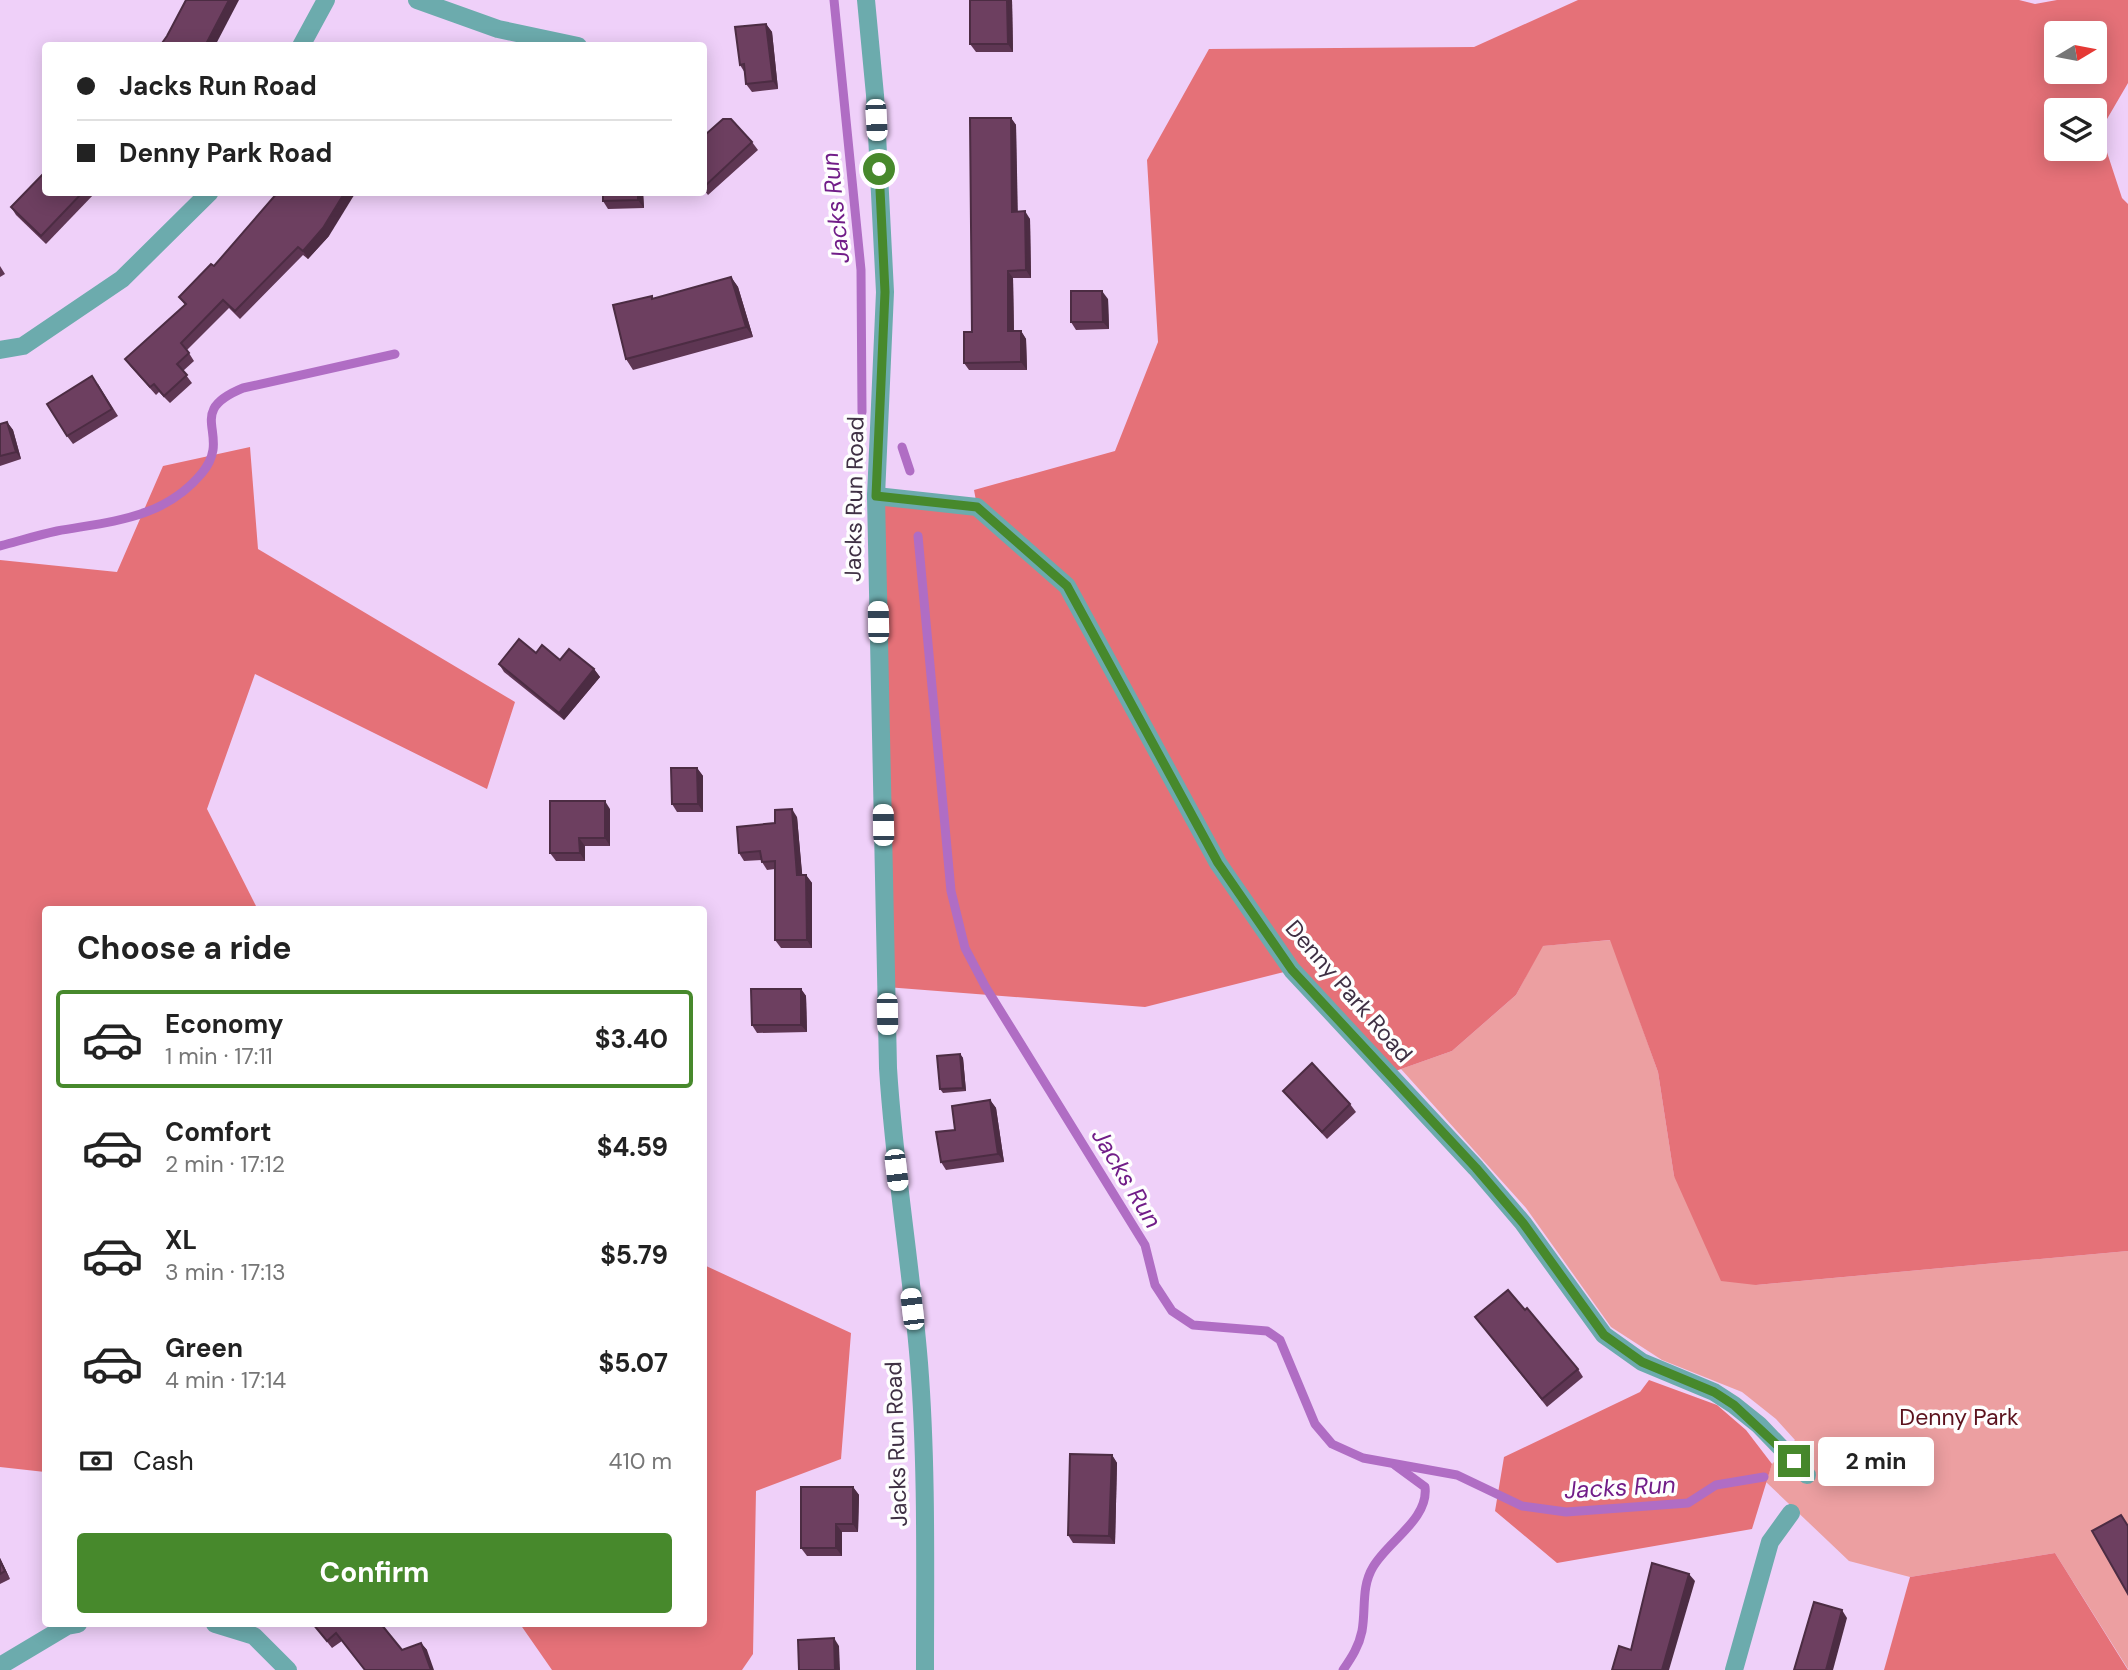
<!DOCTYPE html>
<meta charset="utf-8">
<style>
body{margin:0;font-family:"DM Sans",sans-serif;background:#f2f2f2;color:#222;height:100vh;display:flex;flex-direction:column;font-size:26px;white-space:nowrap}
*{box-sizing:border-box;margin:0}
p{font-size:23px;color:#767676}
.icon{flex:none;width:38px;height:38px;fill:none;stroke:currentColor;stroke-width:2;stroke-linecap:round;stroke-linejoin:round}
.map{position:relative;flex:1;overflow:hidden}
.side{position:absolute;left:42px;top:906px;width:665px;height:721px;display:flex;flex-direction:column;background:#fff;border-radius:7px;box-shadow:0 4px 18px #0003}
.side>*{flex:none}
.guide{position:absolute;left:42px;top:42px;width:665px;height:154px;border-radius:7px;box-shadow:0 4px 18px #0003;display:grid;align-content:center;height:154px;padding:0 35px;background:#fff}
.needle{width:46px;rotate:80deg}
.tools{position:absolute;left:2044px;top:21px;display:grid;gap:14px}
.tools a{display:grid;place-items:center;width:63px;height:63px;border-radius:7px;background:#fff;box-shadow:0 4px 18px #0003;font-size:35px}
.end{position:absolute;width:32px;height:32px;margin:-16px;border:9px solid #47892c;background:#fff;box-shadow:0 0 0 4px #fff}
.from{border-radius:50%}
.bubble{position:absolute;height:49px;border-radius:7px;background:#fff;box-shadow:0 4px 18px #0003;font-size:23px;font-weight:700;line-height:49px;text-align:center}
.car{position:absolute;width:21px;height:42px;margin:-21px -10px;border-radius:9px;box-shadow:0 0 5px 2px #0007;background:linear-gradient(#fff 24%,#345 0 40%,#fff 0 76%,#345 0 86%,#fff 0)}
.guide b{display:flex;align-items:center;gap:24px;height:66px;font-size:26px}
.guide b+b{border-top:2px solid #e0e0e0}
.guide i{width:18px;height:18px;background:#222}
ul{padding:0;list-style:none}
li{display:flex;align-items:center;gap:21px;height:98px;margin:0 14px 10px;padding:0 21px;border:4px solid transparent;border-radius:7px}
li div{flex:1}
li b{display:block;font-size:26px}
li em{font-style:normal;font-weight:700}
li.current{border-color:#47892c}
li>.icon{width:63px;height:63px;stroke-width:1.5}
h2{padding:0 35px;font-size:32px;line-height:84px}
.pay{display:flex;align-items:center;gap:18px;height:77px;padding:0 35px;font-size:26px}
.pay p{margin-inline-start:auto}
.primary-button{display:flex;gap:14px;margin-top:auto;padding:14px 35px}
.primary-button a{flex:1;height:80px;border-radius:7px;background:#47892c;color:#fff;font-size:28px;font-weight:700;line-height:80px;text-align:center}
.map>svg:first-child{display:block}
</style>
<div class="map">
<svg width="2128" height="1670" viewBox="0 0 2128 1670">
<rect width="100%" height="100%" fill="#efd0f9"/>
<!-- green -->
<path fill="#ec9fa1" d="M1611,940L1658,1072L1674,1176L1756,1285L2128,1251V1669L2055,1553L1910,1577L1849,1561L1766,1482L1772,1464L1795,1440L1776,1419L1742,1392L1662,1360L1611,1327L1526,1208L1401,1069L1452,1051L1516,995L1542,946Z"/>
<!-- forest -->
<g fill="#e57178" fill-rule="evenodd">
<path d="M1578,0H2019L2035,4L2057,0H2128V83L2100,131L2122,198L2128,204V1251L1756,1285L1721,1281L1674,1176L1658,1072L1610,940L1543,946L1516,995L1452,1051L1387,1074L1292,970L1145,1007L886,987L876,496L977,506L974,490L1115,451L1158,342L1147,160L1209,49L1474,47ZM2056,33H2095V72H2056ZM2056,110H2095V149H2056Z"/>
<path d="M250,447L258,549L515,702L487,789L255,674L207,809L258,910H46L45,1472L0,1467V560L117,572L163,466Z"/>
<path d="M704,1265L851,1333L841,1459L756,1491L753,1654L742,1670H552L520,1624H704Z"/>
<path d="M1649,1380L1717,1405L1746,1430L1772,1464L1752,1529L1557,1563L1495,1511L1504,1457L1640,1392Z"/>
<path d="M2055,1553L2128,1670H1884L1910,1577Z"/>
</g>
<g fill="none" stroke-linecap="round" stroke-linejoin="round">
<!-- stream -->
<g stroke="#b06dc4" stroke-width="9">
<path d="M834,0L861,270L862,412"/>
<path d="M902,447L910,471"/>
<path d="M918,536L951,891L965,948L985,986L1145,1245L1155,1285L1172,1311L1193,1325L1267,1331L1280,1340L1315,1424L1332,1444L1363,1458L1457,1475L1522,1506L1566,1512L1688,1503L1716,1485L1764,1477"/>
<path d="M0,546C19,541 38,535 57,531C112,521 164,519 202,473C234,434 182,413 243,388L395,354"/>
<path d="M1343,1670C1352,1657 1359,1646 1362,1631C1366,1609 1361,1587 1373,1567C1388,1541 1429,1519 1425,1487L1395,1465"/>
</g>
<!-- minor -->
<g stroke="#6cabad" stroke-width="18">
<path d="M417,0L498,29L578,46"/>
<path d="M301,46L326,0"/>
<path d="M0,350L23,346L122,279L210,192"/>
<path d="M876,496L977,507L1067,586L1218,863L1292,970L1476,1168L1523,1223L1604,1335L1642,1362L1714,1392L1734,1405L1759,1425L1807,1475"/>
<path d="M215,1624L254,1636L288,1670"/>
<path d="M0,1666L67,1626L78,1624"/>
<path d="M1734,1670L1770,1542L1791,1513"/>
</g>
<!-- tertiary -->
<path stroke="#6cabad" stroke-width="18" d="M866,0L875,95L885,292L876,496L888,1068C894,1167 911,1264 919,1363C927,1465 925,1568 925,1670"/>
</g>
<!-- wall -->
<g fill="#5e3653">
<path d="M1012,0L1013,52H976L970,44Z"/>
<path d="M766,24L772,32L778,89L752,92L746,84L745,73L740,65Z"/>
<path d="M1011,118L1016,125L1017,211L1030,219L1031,278H1013L1014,331H1021L1026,339L1027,370H969L964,363L972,332Z"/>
<path d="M704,133L705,135L752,142L758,150L708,195L704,190Z"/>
<path d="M46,192H96L46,244L16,215L11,207Z"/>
<path d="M643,192L644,208L608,209L603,201Z"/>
<path d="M329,236L308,259L303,255L240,319L229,308L187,350L194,361L183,371L192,383L170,403L159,392L156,395L131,367L125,359L185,305L179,297L214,266Z"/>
<path d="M0,266L5,274L0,277Z"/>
<path d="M731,277L738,287L753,337L633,370L626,359L652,296L654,299Z"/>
<path d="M1108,299L1109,329L1076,330L1071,322Z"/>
<path d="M98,384L118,416L73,444L67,436Z"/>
<path d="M7,422L13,430L21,459L0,466V424Z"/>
<path d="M536,653L594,669L600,677L564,720L504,672L499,664Z"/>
<path d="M697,768L703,776V812H677L672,804Z"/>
<path d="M610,809V846H585V861H556L550,853Z"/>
<path d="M797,817L802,875H806L812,883V948H781L775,940V869L767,870L762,862V860L744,861L739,853L775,823Z"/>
<path d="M801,989L806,996L807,1032L757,1033L752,1025Z"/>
<path d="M960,1054L963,1058L966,1091L943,1093L940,1089Z"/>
<path d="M1283,1091L1350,1104L1356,1112L1327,1139L1289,1098Z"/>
<path d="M990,1100L996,1108L1004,1162L946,1170L941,1162L955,1130Z"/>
<path d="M1525,1310L1578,1369L1583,1377L1547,1407L1475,1317Z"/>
<path d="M1112,1455L1117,1463L1115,1544L1073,1543L1068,1535Z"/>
<path d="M853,1487L859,1495L858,1532H842V1556H807L801,1548Z"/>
<path d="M0,1558L10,1579L0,1584Z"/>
<path d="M313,1624H381L402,1650L421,1643L427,1650L365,1670L342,1641L332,1648Z"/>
</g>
<!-- shaded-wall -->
<g fill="#4c2c43">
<path d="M229,0H239L215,46H205Z"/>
<path d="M1007,0H1012L1013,52L1008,44Z"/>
<path d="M766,24L772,32L778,89L773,81Z"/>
<path d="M1011,118L1016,125L1018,219L1012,212Z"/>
<path d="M345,192H356L329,236L308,259L303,251Z"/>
<path d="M638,192H643L644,208L638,200Z"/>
<path d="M1025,211L1030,219L1031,278L1026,270Z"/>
<path d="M1008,271L1013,278L1014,339L1008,331Z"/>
<path d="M731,277L738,287L753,337L746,327Z"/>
<path d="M1102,291L1108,299L1109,329L1103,322Z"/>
<path d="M1021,331L1026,339L1027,370L1021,362Z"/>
<path d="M7,422L13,430L21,459L16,452Z"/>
<path d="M594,669L600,677L564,720L559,713Z"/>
<path d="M697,768L703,776V812L698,804Z"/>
<path d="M605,801L610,809V846L605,838Z"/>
<path d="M792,809L797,817L803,883L797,875Z"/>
<path d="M579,838L585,846V861L580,853Z"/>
<path d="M806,875L812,883V948L807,940Z"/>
<path d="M801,989L806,996L807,1032L801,1025Z"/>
<path d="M960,1054L963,1058L966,1091L963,1088Z"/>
<path d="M990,1100L996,1108L1004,1162L998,1154Z"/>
<path d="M1112,1455L1117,1463L1115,1544L1109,1536Z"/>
<path d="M853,1487L859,1495L858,1532L853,1524Z"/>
<path d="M836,1524L842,1532V1556L836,1548Z"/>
<path d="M0,1558L10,1579L5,1571L0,1561Z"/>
<path d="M1689,1574L1695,1581L1669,1670H1662Z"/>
<path d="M1842,1610L1847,1618L1833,1670H1826Z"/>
<path d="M834,1638L839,1646L840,1670H835Z"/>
<path d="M421,1643L427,1650L434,1670H431Z"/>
</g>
<!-- building -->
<g fill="#6d3f60" stroke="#4c2c43" stroke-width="2">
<path d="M186,0H229L205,46H160L167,36Z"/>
<path d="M970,0H1007L1008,44H970Z"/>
<path d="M766,24L773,81L746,84L744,64L740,65L735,27Z"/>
<path d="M970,118H1011L1012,212L1025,211L1026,270L1008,271V331H1021V362L964,363V332H972Z"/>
<path d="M723,119H731L752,142L704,187V133L705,135Z"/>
<path d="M46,171V192H83L41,236L11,207Z"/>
<path d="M278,192H345L323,228L303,251L298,247L235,311L223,300L181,343L189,353L177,364L187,375L164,396L154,384L150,387L125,359L186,304L179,297L211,264L214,266Z"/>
<path d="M603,192H638V200L603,201Z"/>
<path d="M731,277L746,327L626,359L613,305L652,296V299Z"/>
<path d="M1071,291H1102L1103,322H1071Z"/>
<path d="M92,376L112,409L67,436L47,404Z"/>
<path d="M7,422L16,452L0,456V424Z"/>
<path d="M519,639L536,653L542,645L560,660L569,649L594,669L559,713L499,664Z"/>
<path d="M671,768H697L698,804H672Z"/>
<path d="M550,801H605V838H579L580,853H550Z"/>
<path d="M792,809L797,875H806L807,940H775V861L762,862L760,851L739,853L737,827L775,823V810Z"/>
<path d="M751,989H801V1025H752Z"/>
<path d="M960,1054L963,1088L940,1089L937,1056Z"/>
<path d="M1312,1063L1350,1104L1322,1132L1283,1091Z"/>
<path d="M990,1100L998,1154L941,1162L936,1132L955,1130L952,1106Z"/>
<path d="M1508,1290L1525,1310L1527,1308L1578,1369L1542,1399L1475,1317Z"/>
<path d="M1070,1454L1112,1455L1109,1536L1068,1535Z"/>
<path d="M801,1487H853V1524H836V1548H801Z"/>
<path d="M2121,1515L2128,1526V1594L2092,1531Z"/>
<path d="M0,1561L5,1571L0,1574Z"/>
<path d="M1652,1563L1689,1574L1662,1670H1612L1619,1646L1631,1650Z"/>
<path d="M1814,1602L1842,1610L1826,1670H1794Z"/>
<path d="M313,1624H381L402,1650L421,1643L431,1670H365L336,1633L327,1641Z"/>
<path d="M834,1638L835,1670H799L798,1640Z"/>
</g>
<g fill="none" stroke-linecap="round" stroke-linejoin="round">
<!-- route -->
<path stroke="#47892c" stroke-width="9" d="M879,169L885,292L876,496L977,507L1067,586L1218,863L1292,970L1476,1168L1523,1223L1604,1335L1642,1362L1714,1392L1734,1405L1794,1461"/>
</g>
<g text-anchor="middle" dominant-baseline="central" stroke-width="7" stroke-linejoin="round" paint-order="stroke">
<!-- street labels -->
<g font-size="23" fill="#3f3044" stroke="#fefefe">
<text transform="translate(854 499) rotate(-89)">Jacks Run Road</text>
<text transform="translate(1349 991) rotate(49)">Denny Park Road</text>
<text transform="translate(896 1444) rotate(-92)">Jacks Run Road</text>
</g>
<!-- park labels -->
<g font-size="23" fill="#5c121d" stroke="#fefefe">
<text x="1959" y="1417">Denny Park</text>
</g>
<!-- water labels -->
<g font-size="24" font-style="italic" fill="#711d88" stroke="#fefefe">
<text transform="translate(835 208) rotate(-96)">Jacks Run</text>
<text transform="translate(1127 1178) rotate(59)">Jacks Run</text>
<text transform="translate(1620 1487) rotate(-3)">Jacks Run</text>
</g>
</g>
</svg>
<div class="tools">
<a><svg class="needle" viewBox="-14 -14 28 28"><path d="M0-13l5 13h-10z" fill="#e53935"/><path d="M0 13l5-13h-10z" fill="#767676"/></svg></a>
<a><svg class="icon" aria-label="layers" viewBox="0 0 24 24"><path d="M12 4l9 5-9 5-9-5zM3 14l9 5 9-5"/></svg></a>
</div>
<i class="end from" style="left:879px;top:169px"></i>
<i class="end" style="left:1794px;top:1461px"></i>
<div class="bubble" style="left:1818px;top:1437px;width:116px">2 min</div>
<i class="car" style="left:876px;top:120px;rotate:177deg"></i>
<i class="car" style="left:878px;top:622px;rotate:359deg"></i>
<i class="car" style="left:883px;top:825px;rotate:359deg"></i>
<i class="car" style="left:887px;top:1014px;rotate:179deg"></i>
<i class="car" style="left:896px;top:1170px;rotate:173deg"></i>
<i class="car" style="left:912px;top:1309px;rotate:353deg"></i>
<div class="guide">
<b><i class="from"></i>Jacks Run Road</b>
<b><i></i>Denny Park Road</b>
</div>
<section class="side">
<h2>Choose a ride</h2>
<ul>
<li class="current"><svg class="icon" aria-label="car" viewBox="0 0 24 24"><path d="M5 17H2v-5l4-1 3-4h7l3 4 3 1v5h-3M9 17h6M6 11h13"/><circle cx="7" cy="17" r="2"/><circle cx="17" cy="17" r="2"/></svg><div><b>Economy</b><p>1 min · 17:11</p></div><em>$3.40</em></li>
<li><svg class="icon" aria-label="car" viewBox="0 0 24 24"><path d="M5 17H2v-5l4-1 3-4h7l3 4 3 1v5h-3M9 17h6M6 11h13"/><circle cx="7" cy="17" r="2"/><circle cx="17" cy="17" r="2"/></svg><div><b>Comfort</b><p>2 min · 17:12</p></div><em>$4.59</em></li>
<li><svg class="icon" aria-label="car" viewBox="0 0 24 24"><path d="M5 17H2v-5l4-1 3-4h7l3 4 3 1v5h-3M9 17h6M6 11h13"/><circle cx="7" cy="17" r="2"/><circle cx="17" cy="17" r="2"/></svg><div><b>XL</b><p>3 min · 17:13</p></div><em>$5.79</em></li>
<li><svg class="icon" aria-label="car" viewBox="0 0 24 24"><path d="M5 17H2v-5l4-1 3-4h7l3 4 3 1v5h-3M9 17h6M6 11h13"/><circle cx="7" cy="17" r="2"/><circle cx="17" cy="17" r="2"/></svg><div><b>Green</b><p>4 min · 17:14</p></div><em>$5.07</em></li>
</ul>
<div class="pay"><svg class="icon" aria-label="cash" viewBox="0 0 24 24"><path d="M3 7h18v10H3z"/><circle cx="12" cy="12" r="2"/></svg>Cash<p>410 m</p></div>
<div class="primary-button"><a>Confirm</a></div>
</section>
</div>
